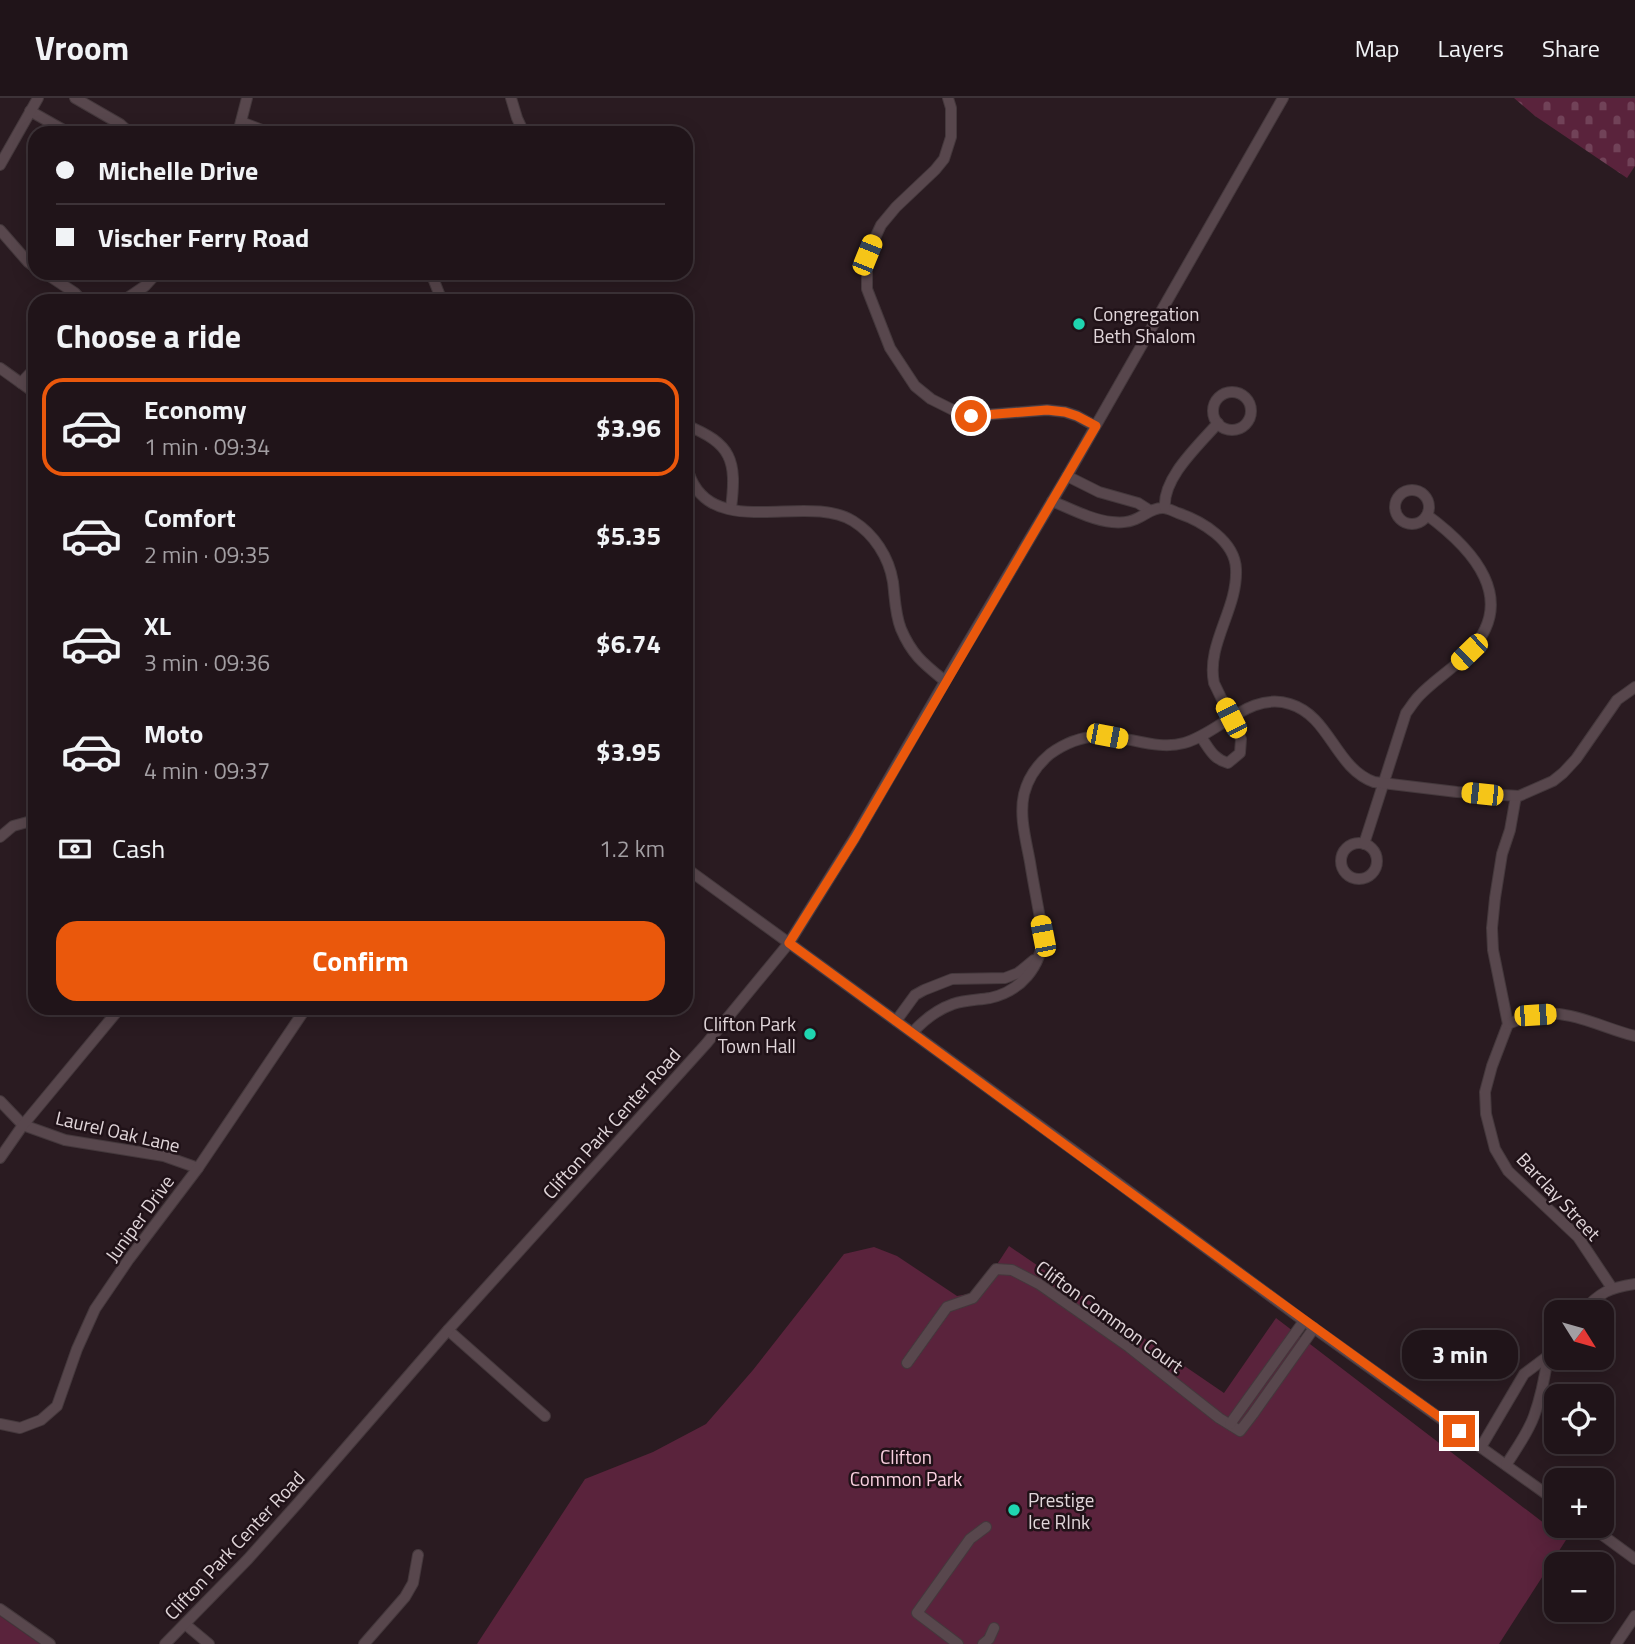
<!DOCTYPE html>
<meta charset="utf-8">
<style>
body{margin:0;font-family:"Titillium Web",sans-serif;background:#2d2126;color:#f1f3f6;height:100vh;display:flex;flex-direction:column;font-size:26px;white-space:nowrap}
*{box-sizing:border-box;margin:0}
p{font-size:23px;color:#a29ea2}
.icon{flex:none;width:38px;height:38px;fill:none;stroke:currentColor;stroke-width:2;stroke-linecap:round;stroke-linejoin:round}
.map{position:relative;flex:1;overflow:hidden}
.drawer{position:absolute;left:28px;top:196px;width:665px;height:721px;display:flex;flex-direction:column;background:#201419;border-radius:21px;box-shadow:0 4px 18px #0003,0 0 0 2px #3d3338}
.drawer>*{flex:none}
.banner{position:absolute;left:28px;top:28px;width:665px;height:154px;border-radius:21px;box-shadow:0 4px 18px #0003,0 0 0 2px #3d3338;display:grid;align-content:center;height:154px;padding:0 28px;background:#201419}
.needle{width:46px;rotate:127deg}
.fabs{position:absolute;left:1544px;top:1202px;display:grid;gap:14px}
.fabs a{display:grid;place-items:center;width:70px;height:70px;border-radius:14px;background:#201419;box-shadow:0 4px 18px #0003,0 0 0 2px #3d3338;font-size:35px}
.end{position:absolute;width:32px;height:32px;margin:-16px;border:9px solid #ea580c;background:#fff;box-shadow:0 0 0 4px #fff}
.from{border-radius:50%}
.bubble{position:absolute;height:49px;border-radius:21px;background:#201419;box-shadow:0 4px 18px #0003,0 0 0 2px #3d3338;font-size:23px;font-weight:700;line-height:49px;text-align:center}
.car{position:absolute;width:21px;height:42px;margin:-21px -10px;border-radius:9px;box-shadow:0 0 5px 2px #0007;background:linear-gradient(#f5c518 24%,#345 0 40%,#f5c518 0 76%,#345 0 86%,#f5c518 0)}
.banner b{display:flex;align-items:center;gap:24px;height:66px;font-size:26px}
.banner b+b{border-top:2px solid #3d3338}
.banner i{width:18px;height:18px;background:#f1f3f6}
ul{padding:0;list-style:none}
li{display:flex;align-items:center;gap:21px;height:98px;margin:0 14px 10px;padding:0 14px;border:4px solid transparent;border-radius:21px}
li div{flex:1}
li b{display:block;font-size:26px}
li em{font-style:normal;font-weight:700}
li.active{border-color:#ea580c}
li>.icon{width:63px;height:63px;stroke-width:1.5}
h2{padding:0 28px;font-size:32px;line-height:84px}
.pay{display:flex;align-items:center;gap:18px;height:77px;padding:0 28px;font-size:26px}
.pay p{margin-inline-start:auto}
.cta{display:flex;gap:14px;margin-top:auto;padding:14px 28px}
.cta a{flex:1;height:80px;border-radius:21px;background:#ea580c;color:#fff;font-size:28px;font-weight:700;line-height:80px;text-align:center}
header{display:flex;align-items:center;gap:42px;box-sizing:border-box;height:98px;padding:0 35px;background:#201419;border-bottom:2px solid #3d3338}
header strong{font-size:33px}
nav{display:flex;gap:38px;margin-inline-start:auto;font-size:24px}
.map>svg:first-child{display:block}
</style>
<header>
<strong>Vroom</strong>
<nav><a>Map</a><a>Layers</a><a>Share</a></nav>
</header>
<div class="map">
<svg width="1635" height="1546" viewBox="0 0 1635 1546">
<defs>
<pattern id="cemetery-stones" width="16" height="16" patternUnits="userSpaceOnUse" patternTransform="scale(1.75)"><rect width="16" height="16" fill="#5a233c"/><path d="M2 7V4a2 2 0 0 1 4 0v3zM10 15v-3a2 2 0 0 1 4 0v3z" fill="#714258"/></pattern>
</defs>
<rect width="100%" height="100%" fill="#2a1b21"/>
<!-- cemetery -->
<path fill="url(#cemetery-stones)" d="M1514,0H1635V68L1627,80L1535,18Z"/>
<!-- park -->
<g fill="#5a233c">
<path d="M1009,1148L1224,1295L1276,1220L1566,1442L1499,1546H477L585,1381L653,1354L706,1326L753,1272L844,1156L874,1149L897,1158L957,1198L979,1194Z"/>
<path d="M0,1518L40,1546H0Z"/>
</g>
<g fill="none" stroke-linecap="round" stroke-linejoin="round">
<defs>
<g id="minor">
<path d="M75,0L120,26L130,35"/>
<path d="M511,0L517,20L524,35"/>
<path d="M948,0L951,10V39L944,61L935,72L896,109L881,127L867,157V191L890,250L915,288L931,301L959,315L971,318L1047,312L1065,314L1077,318L1095,328"/>
<path d="M30,13L69,35"/>
<path d="M241,24L270,35"/>
<path d="M238,35L247,0"/>
<path d="M0,67L38,0"/>
<path d="M0,132L28,164L35,169"/>
<path d="M45,175L75,195L82,203"/>
<path d="M431,175L442,203"/>
<path d="M123,203L145,188L157,175"/>
<path d="M0,270L35,295"/>
<path d="M21,285L35,270"/>
<circle cx="1232" cy="313" r="19"/>
<path d="M686,327C732,346 737,362 731,410"/>
<path d="M691,329C686,346 684,365 691,381C717,441 808,395 853,423C874,436 889,459 893,484C895,500 895,516 901,531C912,557 924,566 945,583"/>
<path d="M1067,378L1099,394L1138,405L1149,412"/>
<circle cx="1412" cy="409" r="17"/>
<path d="M1052,403C1071,411 1092,422 1112,424C1120,425 1131,424 1138,420C1147,416 1152,410 1163,410C1168,410 1173,413 1178,415C1202,423 1235,443 1236,471C1238,511 1206,546 1214,585L1241,641L1240,655L1228,665C1213,661 1209,650 1201,639"/>
<path d="M1165,410C1162,380 1199,347 1218,325"/>
<path d="M1516,698L1510,732L1502,756L1495,800L1492,830L1493,852L1508,926L1492,968L1485,994L1486,1016L1495,1051L1508,1073L1578,1139L1612,1190"/>
<path d="M0,739L13,728L35,722"/>
<circle cx="1359" cy="763" r="18"/>
<path d="M1364,746L1406,615C1410,610 1414,603 1419,598C1434,582 1453,571 1468,555C1520,502 1473,451 1427,417"/>
<path d="M686,770L1102,1073L1304,1223L1556,1403"/>
<path d="M896,923L915,897L924,892L952,881L1005,880L1018,875L1034,862"/>
<path d="M1508,926C1516,923 1525,919 1534,917C1569,910 1602,930 1635,938"/>
<path d="M913,934C924,922 936,912 953,906C965,902 978,902 990,900C1021,893 1041,869 1043,838C1039,813 1034,789 1030,764C1026,742 1019,718 1024,696C1028,680 1038,666 1050,656C1065,645 1080,639 1099,638C1127,637 1156,653 1184,645C1220,635 1250,593 1290,606C1330,618 1335,670 1374,684L1457,694L1519,698L1553,683L1563,675L1576,661L1617,602L1635,589"/>
<path d="M0,1003L23,1027L65,1042L164,1058L198,1070"/>
<path d="M0,1060L23,1027L120,910"/>
<path d="M1582,1214C1600,1194 1609,1190 1635,1186"/>
<path d="M448,1232L545,1318"/>
<path d="M907,1265L947,1209L973,1200L996,1171L1012,1172L1039,1186L1129,1249L1219,1320L1240,1333L1253,1316L1314,1230"/>
<path d="M0,1326L20,1330L41,1322L57,1308L77,1251L95,1211L129,1161L198,1070L306,910"/>
<path d="M1230,1326L1304,1223"/>
<path d="M1481,1349L1524,1276L1548,1258L1556,1248"/>
<path d="M1506,1367C1516,1351 1528,1335 1534,1318C1541,1299 1545,1278 1548,1258"/>
<path d="M1590,1428L1635,1461"/>
<path d="M0,1511L50,1546"/>
<path d="M185,1526L209,1546"/>
<path d="M165,1546L248,1461L298,1405L448,1232L706,946L789,845L855,739L954,568L1067,378L1283,0"/>
<path d="M364,1546L405,1499L413,1485L418,1457"/>
<path d="M958,1546L917,1515L970,1441L986,1429"/>
<path d="M983,1546L989,1541L994,1530"/>
<path d="M1616,1546L1635,1518"/>
</g>
</defs>
<!-- minor casing -->
<use href="#minor" stroke="#44383c" stroke-width="12"/>
<!-- minor -->
<use href="#minor" stroke="#58474d" stroke-width="10"/>
</g>
<g fill="none" stroke-linecap="round" stroke-linejoin="round">
<!-- route -->
<path stroke="#ea580c" stroke-width="9" d="M971,318L1047,312L1065,314L1077,318L1096,328L855,740L789,845C1012,1007 1234,1173 1459,1333"/>
</g>
<!-- markers -->
<g fill="#1fd5b0" stroke="#201218" stroke-width="2.5">
<circle cx="1079" cy="226" r="7"/>
<circle cx="810" cy="936" r="7"/>
<circle cx="1014" cy="1412" r="7"/>
</g>
<g text-anchor="middle" dominant-baseline="central" stroke-width="5" stroke-linejoin="round" paint-order="stroke">
<!-- poi labels -->
<g font-size="19" fill="#e1d6da" stroke="#201218" text-anchor="start">
<text x="1093" y="215">Congregation<tspan x="1093" dy="22">Beth Shalom</tspan></text>
<text x="796" y="925" text-anchor="end">Clifton Park<tspan x="796" dy="22">Town Hall</tspan></text>
<text x="1028" y="1401">Prestige<tspan x="1028" dy="22">Ice RInk</tspan></text>
</g>
<!-- street labels -->
<g font-size="19" fill="#e1d6da" stroke="#201218">
<text transform="translate(611 1025) rotate(-48)">Clifton Park Center Road</text>
<text transform="translate(118 1033) rotate(13)">Laurel Oak Lane</text>
<text transform="translate(1559 1098) rotate(47)">Barclay Street</text>
<text transform="translate(139 1120) rotate(-54)">Juniper Drive</text>
<text transform="translate(1110 1218) rotate(36)">Clifton Common Court</text>
<text transform="translate(234 1447) rotate(-47)">Clifton Park Center Road</text>
</g>
<!-- park labels -->
<g font-size="19" fill="#fad1e0" stroke="#201218">
<text x="906" y="1358">Clifton<tspan x="906" dy="22">Common Park</tspan></text>
</g>
</g>
</svg>
<div class="fabs">
<a><svg class="needle" viewBox="-14 -14 28 28"><path d="M0-13l5 13h-10z" fill="#e53935"/><path d="M0 13l5-13h-10z" fill="#a29ea2"/></svg></a>
<a><svg class="icon" aria-label="locate" viewBox="0 0 24 24"><circle cx="12" cy="12" r="6"/><path d="M12 2v4M12 18v4M2 12h4M18 12h4"/></svg></a>
<a>+</a>
<a>−</a>
</div>
<i class="end from" style="left:971px;top:318px"></i>
<i class="end" style="left:1459px;top:1333px"></i>
<div class="bubble" style="left:1402px;top:1232px;width:116px">3 min</div>
<i class="car" style="left:867px;top:157px;rotate:22deg"></i>
<i class="car" style="left:1469px;top:554px;rotate:226deg"></i>
<i class="car" style="left:1231px;top:620px;rotate:333deg"></i>
<i class="car" style="left:1107px;top:638px;rotate:101deg"></i>
<i class="car" style="left:1482px;top:696px;rotate:276deg"></i>
<i class="car" style="left:1043px;top:838px;rotate:349deg"></i>
<i class="car" style="left:1535px;top:917px;rotate:86deg"></i>
<div class="banner">
<b><i class="from"></i>Michelle Drive</b>
<b><i></i>Vischer Ferry Road</b>
</div>
<section class="drawer">
<h2>Choose a ride</h2>
<ul>
<li class="active"><svg class="icon" aria-label="car" viewBox="0 0 24 24"><path d="M5 17H2v-5l4-1 3-4h7l3 4 3 1v5h-3M9 17h6M6 11h13"/><circle cx="7" cy="17" r="2"/><circle cx="17" cy="17" r="2"/></svg><div><b>Economy</b><p>1 min · 09:34</p></div><em>$3.96</em></li>
<li><svg class="icon" aria-label="car" viewBox="0 0 24 24"><path d="M5 17H2v-5l4-1 3-4h7l3 4 3 1v5h-3M9 17h6M6 11h13"/><circle cx="7" cy="17" r="2"/><circle cx="17" cy="17" r="2"/></svg><div><b>Comfort</b><p>2 min · 09:35</p></div><em>$5.35</em></li>
<li><svg class="icon" aria-label="car" viewBox="0 0 24 24"><path d="M5 17H2v-5l4-1 3-4h7l3 4 3 1v5h-3M9 17h6M6 11h13"/><circle cx="7" cy="17" r="2"/><circle cx="17" cy="17" r="2"/></svg><div><b>XL</b><p>3 min · 09:36</p></div><em>$6.74</em></li>
<li><svg class="icon" aria-label="car" viewBox="0 0 24 24"><path d="M5 17H2v-5l4-1 3-4h7l3 4 3 1v5h-3M9 17h6M6 11h13"/><circle cx="7" cy="17" r="2"/><circle cx="17" cy="17" r="2"/></svg><div><b>Moto</b><p>4 min · 09:37</p></div><em>$3.95</em></li>
</ul>
<div class="pay"><svg class="icon" aria-label="cash" viewBox="0 0 24 24"><path d="M3 7h18v10H3z"/><circle cx="12" cy="12" r="2"/></svg>Cash<p>1.2 km</p></div>
<div class="cta"><a>Confirm</a></div>
</section>
</div>
